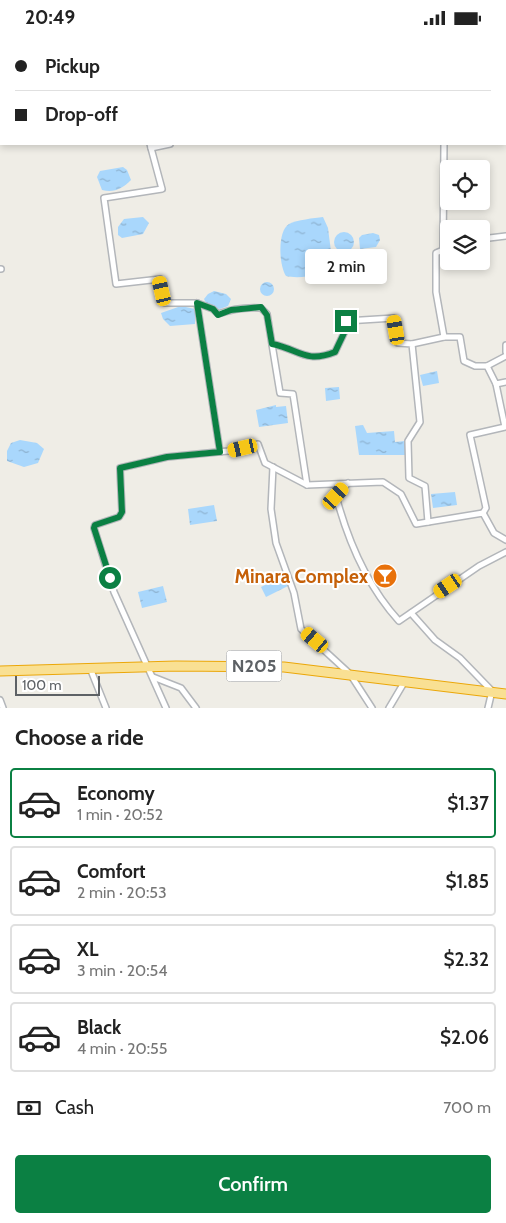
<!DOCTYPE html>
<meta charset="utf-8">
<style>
body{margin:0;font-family:Cabin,sans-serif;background:#f2f2f2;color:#222;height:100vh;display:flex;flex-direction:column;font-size:19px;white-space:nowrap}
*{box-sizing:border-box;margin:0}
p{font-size:16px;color:#767676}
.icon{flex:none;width:28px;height:28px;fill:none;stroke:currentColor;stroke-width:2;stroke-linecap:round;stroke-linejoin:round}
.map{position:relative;height:673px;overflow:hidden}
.side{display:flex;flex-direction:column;background:#fff;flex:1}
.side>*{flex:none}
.guide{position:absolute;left:0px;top:0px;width:506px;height:110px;box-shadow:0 2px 8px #0003;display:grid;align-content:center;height:110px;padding:0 15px;background:#fff}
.tools{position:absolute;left:440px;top:125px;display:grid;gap:10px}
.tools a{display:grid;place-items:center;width:50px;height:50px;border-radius:5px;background:#fff;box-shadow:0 2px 8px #0003;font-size:25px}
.scale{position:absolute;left:15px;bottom:12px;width:85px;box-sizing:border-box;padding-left:5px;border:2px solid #5d6165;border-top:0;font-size:14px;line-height:18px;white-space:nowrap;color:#5d6165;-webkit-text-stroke:4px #fff;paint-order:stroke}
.end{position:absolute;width:22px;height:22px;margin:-11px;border:6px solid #0b8043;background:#fff;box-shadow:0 0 0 2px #fff}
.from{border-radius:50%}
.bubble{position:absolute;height:35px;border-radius:5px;background:#fff;box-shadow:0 2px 8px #0003;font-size:16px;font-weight:600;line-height:35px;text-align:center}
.car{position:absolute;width:15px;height:30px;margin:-15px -8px;border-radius:6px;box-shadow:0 0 4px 1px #0007;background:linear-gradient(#f5c518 24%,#345 0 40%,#f5c518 0 76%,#345 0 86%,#f5c518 0)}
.guide b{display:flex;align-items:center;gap:18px;height:48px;font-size:19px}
.guide b+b{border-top:1px solid #e0e0e0}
.guide i{width:12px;height:12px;background:#222}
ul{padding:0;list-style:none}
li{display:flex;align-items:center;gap:15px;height:70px;margin:0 10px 8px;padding:0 5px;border:2px solid #e0e0e0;border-radius:5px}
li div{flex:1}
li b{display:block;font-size:19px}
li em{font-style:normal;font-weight:600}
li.current{border-color:#0b8043}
li>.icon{width:45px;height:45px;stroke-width:1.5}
h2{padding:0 15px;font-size:22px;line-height:60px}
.pay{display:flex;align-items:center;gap:12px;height:55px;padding:0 15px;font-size:19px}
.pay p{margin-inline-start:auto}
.primary-button{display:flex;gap:10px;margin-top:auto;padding:10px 15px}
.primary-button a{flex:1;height:58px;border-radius:5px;background:#0b8043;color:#fff;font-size:20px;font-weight:600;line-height:58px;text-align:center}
.status{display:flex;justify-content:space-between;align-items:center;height:35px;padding:0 25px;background:#fff;direction:ltr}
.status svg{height:14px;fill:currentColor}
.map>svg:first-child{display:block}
</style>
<div class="status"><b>20:49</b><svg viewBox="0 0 49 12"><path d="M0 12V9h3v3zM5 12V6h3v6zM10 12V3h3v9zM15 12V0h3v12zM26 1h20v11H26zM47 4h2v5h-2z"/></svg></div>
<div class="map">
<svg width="506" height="673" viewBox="0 0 506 673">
<defs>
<pattern id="water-ripples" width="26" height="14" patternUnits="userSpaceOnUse" patternTransform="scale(1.25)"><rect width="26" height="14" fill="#a9d7fc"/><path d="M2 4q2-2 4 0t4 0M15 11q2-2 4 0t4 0" fill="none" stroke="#8db2d0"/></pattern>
</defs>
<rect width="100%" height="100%" fill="#efede6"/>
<!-- water -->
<g fill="url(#water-ripples)">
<path d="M123,132L127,135L131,145C122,154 114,158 102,155L97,142L100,136Z"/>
<path d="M143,182L149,188L143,199L122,203L118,200V192L124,184Z"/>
<path d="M323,182L328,193L333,232C323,241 298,244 286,241C279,231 277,196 289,189C297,185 314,183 323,182Z"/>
<circle cx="344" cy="207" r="10"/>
<path d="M373,198L379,200L380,205L376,212L360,214L359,203L362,200Z"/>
<path d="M351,219L360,223C360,233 356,237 347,239L342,226Z"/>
<circle cx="267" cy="254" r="7"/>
<path d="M214,256L226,259L231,264L228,271L220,274L208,272L204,264L208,259Z"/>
<path d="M181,271L195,274V289L170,291L163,284L161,278Z"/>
<path d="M437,336L439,348L423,351L420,340Z"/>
<path d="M339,352L340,364L326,366L325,353Z"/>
<path d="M276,370V372L286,371L288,388L259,392L256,375Z"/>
<path d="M363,390L367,398L394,396L395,407L405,406L406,420H359L355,391Z"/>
<path d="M20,405L37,408L44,414L38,428L24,432L7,426V416L11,408Z"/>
<path d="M455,457L457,470L433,473L431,459Z"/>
<path d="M214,470L217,486L190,490L188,474Z"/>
<path d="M285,540L290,550L266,562L261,552Z"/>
<path d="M163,551L167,567L142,573L138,557Z"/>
</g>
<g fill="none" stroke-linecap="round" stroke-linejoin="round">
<defs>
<g id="street">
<path d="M49,0L50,1"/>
<path d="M256,0L257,1"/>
<path d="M445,1V0"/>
<path d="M0,47H1"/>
<path d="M150,109L151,113L170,109"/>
<path d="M444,109L443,215L436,218V257L444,302"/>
<path d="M151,113L162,154L104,163L116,249L160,244L165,268H197L220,417"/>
<path d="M481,204L506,201"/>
<path d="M0,234H1"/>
<path d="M197,268L213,274L218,279C232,274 246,272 261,273L267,279L280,358L293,359L307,450"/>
<path d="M272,309C299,314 305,329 335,317L345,296L346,286L394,283L398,308L412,309L420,387L408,406L409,443L425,451L428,487"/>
<path d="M412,309L444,302H460L464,326L475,331H487L496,349L506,347"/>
<path d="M506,310V317"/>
<path d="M487,331L506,321"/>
<path d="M273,432L271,474L276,508L294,558L301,594L350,639L372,673"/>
<path d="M348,448L336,461C348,506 367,551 399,586L479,531L506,517"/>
<path d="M483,478L486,473L470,400L505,392L496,349"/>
<path d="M411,578L435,605L460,623L492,656L488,673"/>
<path d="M90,633L106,673"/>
<path d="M153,642L181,653L196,673"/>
<path d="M0,665L3,673"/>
<path d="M166,673L114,557L94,493L95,490L119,482L122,477L120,433L167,422L228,416L258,409L265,428L307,450L383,447L401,459L416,489L483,478L494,498L506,505"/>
<path d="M389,673L405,646"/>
</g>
<path id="highway" d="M0,636L176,631L284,632L506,659"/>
</defs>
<!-- street casing -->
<use href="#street" stroke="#b3b6ba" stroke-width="8"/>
<!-- highway casing -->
<use href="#highway" stroke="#eba709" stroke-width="11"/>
<!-- street -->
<use href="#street" stroke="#fff" stroke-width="5"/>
<!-- highway -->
<use href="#highway" stroke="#f9e093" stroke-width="9"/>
</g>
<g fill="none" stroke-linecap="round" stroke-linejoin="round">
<!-- route -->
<path stroke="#0b8043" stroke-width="6" d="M110,543L94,493L95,490L119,482L122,477L120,433L167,422L220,417L197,268L213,274L218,280L231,275L261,272L267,280L272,309C299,314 305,329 335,317L345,296L346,286"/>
</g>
<!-- icons -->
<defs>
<symbol id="bar-disc" viewBox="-11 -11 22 22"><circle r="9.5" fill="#e8710a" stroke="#fff"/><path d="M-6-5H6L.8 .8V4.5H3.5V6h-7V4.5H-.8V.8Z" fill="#fff"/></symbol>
</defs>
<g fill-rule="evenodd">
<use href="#bar-disc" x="371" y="527" width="28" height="28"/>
</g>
<g text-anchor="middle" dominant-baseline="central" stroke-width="4" stroke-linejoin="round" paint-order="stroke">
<!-- shield labels -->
<rect fill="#fff" stroke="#8e9093" stroke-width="1" x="226.5" y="615.5" width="55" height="31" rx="4"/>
<g font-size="18" font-weight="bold" fill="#5d6165">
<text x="254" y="631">N205</text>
</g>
<!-- food labels -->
<g font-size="19" font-weight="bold" fill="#c56008" stroke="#fff" text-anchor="end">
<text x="368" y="541">Minara Complex</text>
</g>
</g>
</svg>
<div class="tools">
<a><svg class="icon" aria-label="locate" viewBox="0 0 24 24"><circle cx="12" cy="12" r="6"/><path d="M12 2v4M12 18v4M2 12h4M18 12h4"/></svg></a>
<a><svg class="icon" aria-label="layers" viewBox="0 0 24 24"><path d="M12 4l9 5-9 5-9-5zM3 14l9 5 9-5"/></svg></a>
</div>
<div class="scale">100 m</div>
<i class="end from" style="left:110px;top:543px"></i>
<i class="end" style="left:346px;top:286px"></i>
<div class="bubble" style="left:305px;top:214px;width:82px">2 min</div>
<i class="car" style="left:162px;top:256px;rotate:347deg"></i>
<i class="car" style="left:396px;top:295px;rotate:350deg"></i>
<i class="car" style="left:243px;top:413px;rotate:257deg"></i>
<i class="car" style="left:336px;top:461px;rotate:42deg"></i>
<i class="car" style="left:448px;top:551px;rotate:236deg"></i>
<i class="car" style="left:315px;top:605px;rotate:310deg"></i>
<div class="guide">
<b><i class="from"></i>Pickup</b>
<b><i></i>Drop-off</b>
</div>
</div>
<section class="side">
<h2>Choose a ride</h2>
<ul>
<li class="current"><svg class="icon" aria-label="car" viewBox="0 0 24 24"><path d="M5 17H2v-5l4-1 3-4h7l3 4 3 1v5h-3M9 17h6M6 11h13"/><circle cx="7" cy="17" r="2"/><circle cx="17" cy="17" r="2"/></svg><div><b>Economy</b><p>1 min · 20:52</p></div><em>$1.37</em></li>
<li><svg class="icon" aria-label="car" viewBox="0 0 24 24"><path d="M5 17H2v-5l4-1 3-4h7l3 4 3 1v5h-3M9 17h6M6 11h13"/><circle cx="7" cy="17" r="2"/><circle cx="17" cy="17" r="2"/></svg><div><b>Comfort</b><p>2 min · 20:53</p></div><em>$1.85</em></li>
<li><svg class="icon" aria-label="car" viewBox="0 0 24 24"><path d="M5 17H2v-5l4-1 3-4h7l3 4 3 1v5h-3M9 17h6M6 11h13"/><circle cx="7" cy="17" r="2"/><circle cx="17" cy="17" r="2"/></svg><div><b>XL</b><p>3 min · 20:54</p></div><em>$2.32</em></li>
<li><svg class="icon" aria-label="car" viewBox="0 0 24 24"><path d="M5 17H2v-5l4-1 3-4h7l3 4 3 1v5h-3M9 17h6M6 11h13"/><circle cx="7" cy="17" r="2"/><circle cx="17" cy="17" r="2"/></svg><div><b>Black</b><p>4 min · 20:55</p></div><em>$2.06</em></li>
</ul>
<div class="pay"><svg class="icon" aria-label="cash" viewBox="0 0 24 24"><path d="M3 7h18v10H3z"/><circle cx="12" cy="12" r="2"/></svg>Cash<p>700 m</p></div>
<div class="primary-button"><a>Confirm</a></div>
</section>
